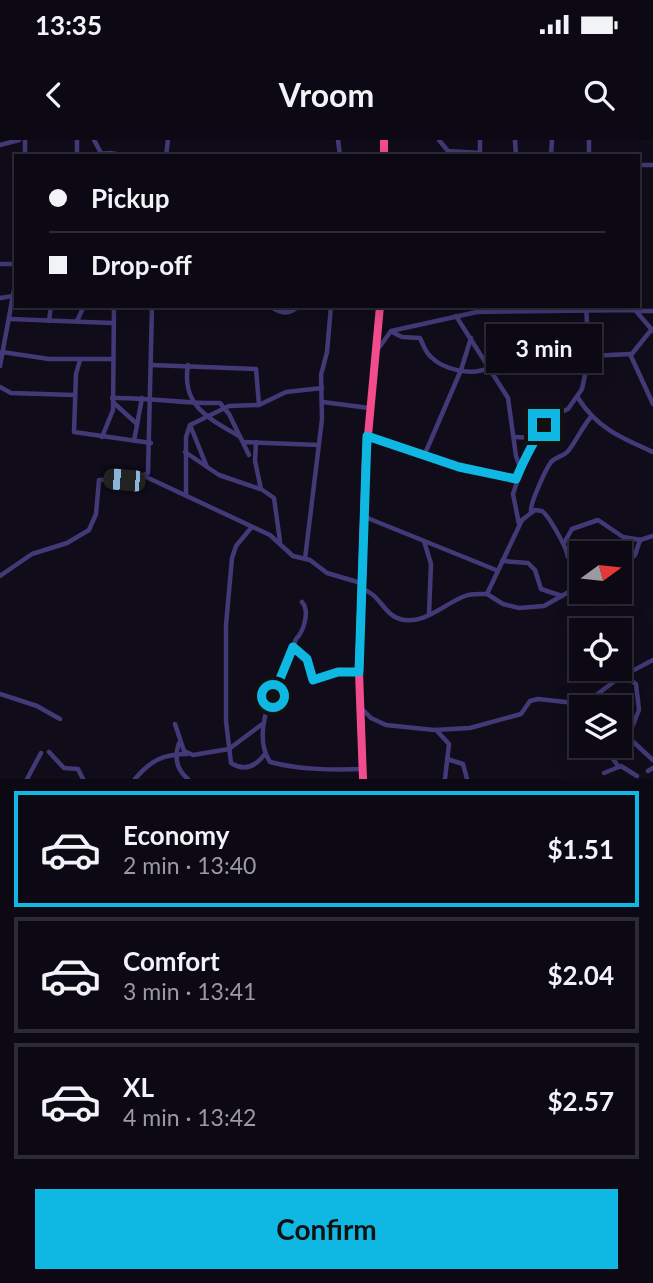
<!DOCTYPE html>
<meta charset="utf-8">
<style>
body{margin:0;font-family:Lato,sans-serif;background:#15121d;color:#f1f3f6;height:100vh;display:flex;flex-direction:column;font-size:26px;white-space:nowrap}
*{box-sizing:border-box;margin:0}
p{font-size:23px;color:#9a9aa0}
.icon{flex:none;width:38px;height:38px;fill:none;stroke:currentColor;stroke-width:2;stroke-linecap:round;stroke-linejoin:round}
.map{position:relative;height:639px;overflow:hidden}
.details{display:flex;flex-direction:column;background:#0c0914;flex:1}
.details>*{flex:none}
.top-card{position:absolute;left:14px;top:14px;width:626px;height:154px;border-radius:0px;box-shadow:0 4px 18px #0003,0 0 0 2px #2c2a34;display:grid;align-content:center;height:154px;padding:0 35px;background:#0c0914}
.needle{width:46px;rotate:75deg}
.fabs{position:absolute;left:569px;top:401px;display:grid;gap:14px}
.fabs a{display:grid;place-items:center;width:63px;height:63px;border-radius:0px;background:#0c0914;box-shadow:0 4px 18px #0003,0 0 0 2px #2c2a34;font-size:35px}
.end{position:absolute;width:32px;height:32px;margin:-16px;border:9px solid #0fb8e2;background:#111;box-shadow:0 0 0 4px #111}
.from{border-radius:50%}
.bubble{position:absolute;height:49px;border-radius:0px;background:#0c0914;box-shadow:0 4px 18px #0003,0 0 0 2px #2c2a34;font-size:23px;font-weight:700;line-height:49px;text-align:center}
.car{position:absolute;width:21px;height:42px;margin:-21px -10px;border-radius:9px;box-shadow:0 0 5px 2px #0007;background:linear-gradient(#222 24%,#8ab4d8 0 40%,#222 0 76%,#8ab4d8 0 86%,#222 0)}
.top-card b{display:flex;align-items:center;gap:24px;height:66px;font-size:26px}
.top-card b+b{border-top:2px solid #2c2a34}
.top-card i{width:18px;height:18px;background:#f1f3f6}
ul{padding:12px 0 0;list-style:none}
li{display:flex;align-items:center;gap:21px;height:116px;margin:0 14px 10px;padding:0 21px;border:4px solid #2c2a34;border-radius:0px}
li div{flex:1}
li b{display:block;font-size:26px}
li em{font-style:normal;font-weight:700}
li.current{border-color:#0fb8e2}
li>.icon{width:63px;height:63px;stroke-width:1.5}
.action{display:flex;gap:14px;margin-top:auto;padding:14px 35px}
.action a{flex:1;height:80px;border-radius:0px;background:#0fb8e2;color:#111;font-size:28px;font-weight:700;line-height:80px;text-align:center}
.status{display:flex;justify-content:space-between;align-items:center;height:49px;padding:0 35px;background:#0c0914;direction:ltr}
.status svg{height:19px;fill:currentColor}
header{display:flex;justify-content:space-between;align-items:center;height:91px;padding:0 35px;background:#0c0914;font-size:32px;font-weight:700}
.map>svg:first-child{display:block}
</style>
<div class="status"><b>13:35</b><svg viewBox="0 0 49 12"><path d="M0 12V9h3v3zM5 12V6h3v6zM10 12V3h3v9zM15 12V0h3v12zM26 1h20v11H26zM47 4h2v5h-2z"/></svg></div>
<header><svg class="icon" aria-label="back" viewBox="0 0 24 24"><path d="M15 5l-7 7 7 7"/></svg>Vroom<svg class="icon" aria-label="search" viewBox="0 0 24 24"><circle cx="10" cy="10" r="6"/><path d="M15 15l6 6"/></svg></header>
<div class="map">
<svg width="653" height="639" viewBox="0 0 653 639">
<rect width="100%" height="100%" fill="#100c1a"/>
<g fill="none" stroke-linecap="round" stroke-linejoin="round">
<!-- minor -->
<g stroke="#423a77" stroke-width="4.5">
<path d="M25,0V16"/>
<path d="M94,0L101,13"/>
<path d="M338,0L340,16"/>
<path d="M439,0L448,11L480,13"/>
<path d="M480,0V16"/>
<path d="M515,0L516,16"/>
<path d="M589,0V16"/>
<path d="M0,5L19,0"/>
<path d="M77,15V0"/>
<path d="M75,16L110,13L128,16"/>
<path d="M166,16L168,0"/>
<path d="M551,16L552,0"/>
<path d="M639,25H653"/>
<path d="M0,124H16"/>
<path d="M0,158L13,156"/>
<path d="M174,166H195"/>
<path d="M270,166C279,173 289,176 298,166"/>
<path d="M637,171H653"/>
<path d="M456,176L508,258L516,316L520,327"/>
<path d="M10,179L112,183"/>
<path d="M49,181L51,166"/>
<path d="M77,181L84,166"/>
<path d="M392,192L402,197L420,198C423,204 425,212 431,217C444,230 472,236 488,228"/>
<path d="M378,209L391,191L477,172L635,170L653,191"/>
<path d="M2,212L49,219H111"/>
<path d="M631,215L652,189"/>
<path d="M589,216L630,214L653,264"/>
<path d="M80,220L76,234L74,292L151,303"/>
<path d="M151,225L256,229L259,265"/>
<path d="M188,225C181,265 208,278 239,296"/>
<path d="M0,226L16,139"/>
<path d="M0,247L11,253L74,255"/>
<path d="M112,258C149,257 183,264 220,263L229,274L249,315"/>
<path d="M578,258C597,288 621,298 653,312"/>
<path d="M323,262L369,268"/>
<path d="M114,263L137,284"/>
<path d="M190,285L207,327"/>
<path d="M102,297L113,270L114,166"/>
<path d="M369,297L459,327L516,339"/>
<path d="M515,297L534,298"/>
<path d="M134,301L142,258"/>
<path d="M243,302L319,305"/>
<path d="M256,302L255,321L261,349L274,358L280,401"/>
<path d="M185,312L219,335L260,349"/>
<path d="M424,316L461,230L471,198"/>
<path d="M144,336L270,395L293,416L310,420L327,433L361,443"/>
<path d="M186,354V297L190,285L229,266L259,265L286,252L322,248"/>
<path d="M531,371C530,363 546,329 551,322C556,316 564,317 569,310C577,299 582,288 590,278"/>
<path d="M365,377L496,430"/>
<path d="M519,384L513,354L529,306L548,278L568,269L582,249L589,216L586,166"/>
<path d="M251,388L236,406L232,418L226,485V581L231,623C245,632 256,626 265,614"/>
<path d="M424,401L431,424L429,475"/>
<path d="M564,403L572,389L598,380L623,397L641,400"/>
<path d="M305,419L322,279L321,235L327,212L331,166"/>
<path d="M502,421L528,423L535,430L541,449L562,456"/>
<path d="M620,430L635,415L640,400L653,396"/>
<path d="M0,436L32,414L67,403L89,390L96,374L99,340H132L148,333L152,166"/>
<path d="M362,449C380,454 384,475 400,479C424,486 445,463 465,456C472,453 480,454 487,454L522,380L535,370L542,371C549,376 567,408 568,417"/>
<path d="M487,454L503,464L519,468L544,466L581,445"/>
<path d="M302,462C310,471 304,491 296,499C284,534 247,587 270,622C301,630 333,630 364,629"/>
<path d="M294,507L307,519L313,540L338,532H358"/>
<path d="M624,535L636,544L639,570L628,597L653,620"/>
<path d="M0,554L37,566L60,579"/>
<path d="M360,567L371,578L386,585L434,590L470,588L521,574L530,561L538,559L584,564L619,538L653,520"/>
<path d="M175,584L184,611L193,615L229,609L261,585"/>
<path d="M438,592L449,604L445,639"/>
<path d="M179,603C174,617 176,629 188,639"/>
<path d="M603,606L619,627"/>
<path d="M49,612L64,628L78,629L83,639"/>
<path d="M447,619L463,624L467,639"/>
<path d="M648,631L653,628"/>
<path d="M604,633L621,626L637,636"/>
<path d="M27,639L41,613"/>
<path d="M135,639C150,621 163,614 187,614"/>
</g>
<!-- highway -->
<g stroke="#f34c8c" stroke-width="8">
<path d="M384,16V0"/>
<path d="M363,639L359,532L366,317L380,166"/>
</g>
</g>
<g fill="none" stroke-linecap="round" stroke-linejoin="round">
<!-- route -->
<path stroke="#0fb8e2" stroke-width="9" d="M273,556L293,507L307,519L313,540L338,532H359L367,296L459,327L516,339C524,319 533,303 544,285"/>
</g>
</svg>
<div class="fabs">
<a><svg class="needle" viewBox="-14 -14 28 28"><path d="M0-13l5 13h-10z" fill="#e53935"/><path d="M0 13l5-13h-10z" fill="#9a9aa0"/></svg></a>
<a><svg class="icon" aria-label="locate" viewBox="0 0 24 24"><circle cx="12" cy="12" r="6"/><path d="M12 2v4M12 18v4M2 12h4M18 12h4"/></svg></a>
<a><svg class="icon" aria-label="layers" viewBox="0 0 24 24"><path d="M12 4l9 5-9 5-9-5zM3 14l9 5 9-5"/></svg></a>
</div>
<i class="end from" style="left:273px;top:556px"></i>
<i class="end" style="left:544px;top:285px"></i>
<div class="bubble" style="left:486px;top:184px;width:116px">3 min</div>
<i class="car" style="left:124px;top:340px;rotate:275deg"></i>
<div class="top-card">
<b><i class="from"></i>Pickup</b>
<b><i></i>Drop-off</b>
</div>
</div>
<section class="details">
<ul>
<li class="current"><svg class="icon" aria-label="car" viewBox="0 0 24 24"><path d="M5 17H2v-5l4-1 3-4h7l3 4 3 1v5h-3M9 17h6M6 11h13"/><circle cx="7" cy="17" r="2"/><circle cx="17" cy="17" r="2"/></svg><div><b>Economy</b><p>2 min · 13:40</p></div><em>$1.51</em></li>
<li><svg class="icon" aria-label="car" viewBox="0 0 24 24"><path d="M5 17H2v-5l4-1 3-4h7l3 4 3 1v5h-3M9 17h6M6 11h13"/><circle cx="7" cy="17" r="2"/><circle cx="17" cy="17" r="2"/></svg><div><b>Comfort</b><p>3 min · 13:41</p></div><em>$2.04</em></li>
<li><svg class="icon" aria-label="car" viewBox="0 0 24 24"><path d="M5 17H2v-5l4-1 3-4h7l3 4 3 1v5h-3M9 17h6M6 11h13"/><circle cx="7" cy="17" r="2"/><circle cx="17" cy="17" r="2"/></svg><div><b>XL</b><p>4 min · 13:42</p></div><em>$2.57</em></li>
</ul>
<div class="action"><a>Confirm</a></div>
</section>
